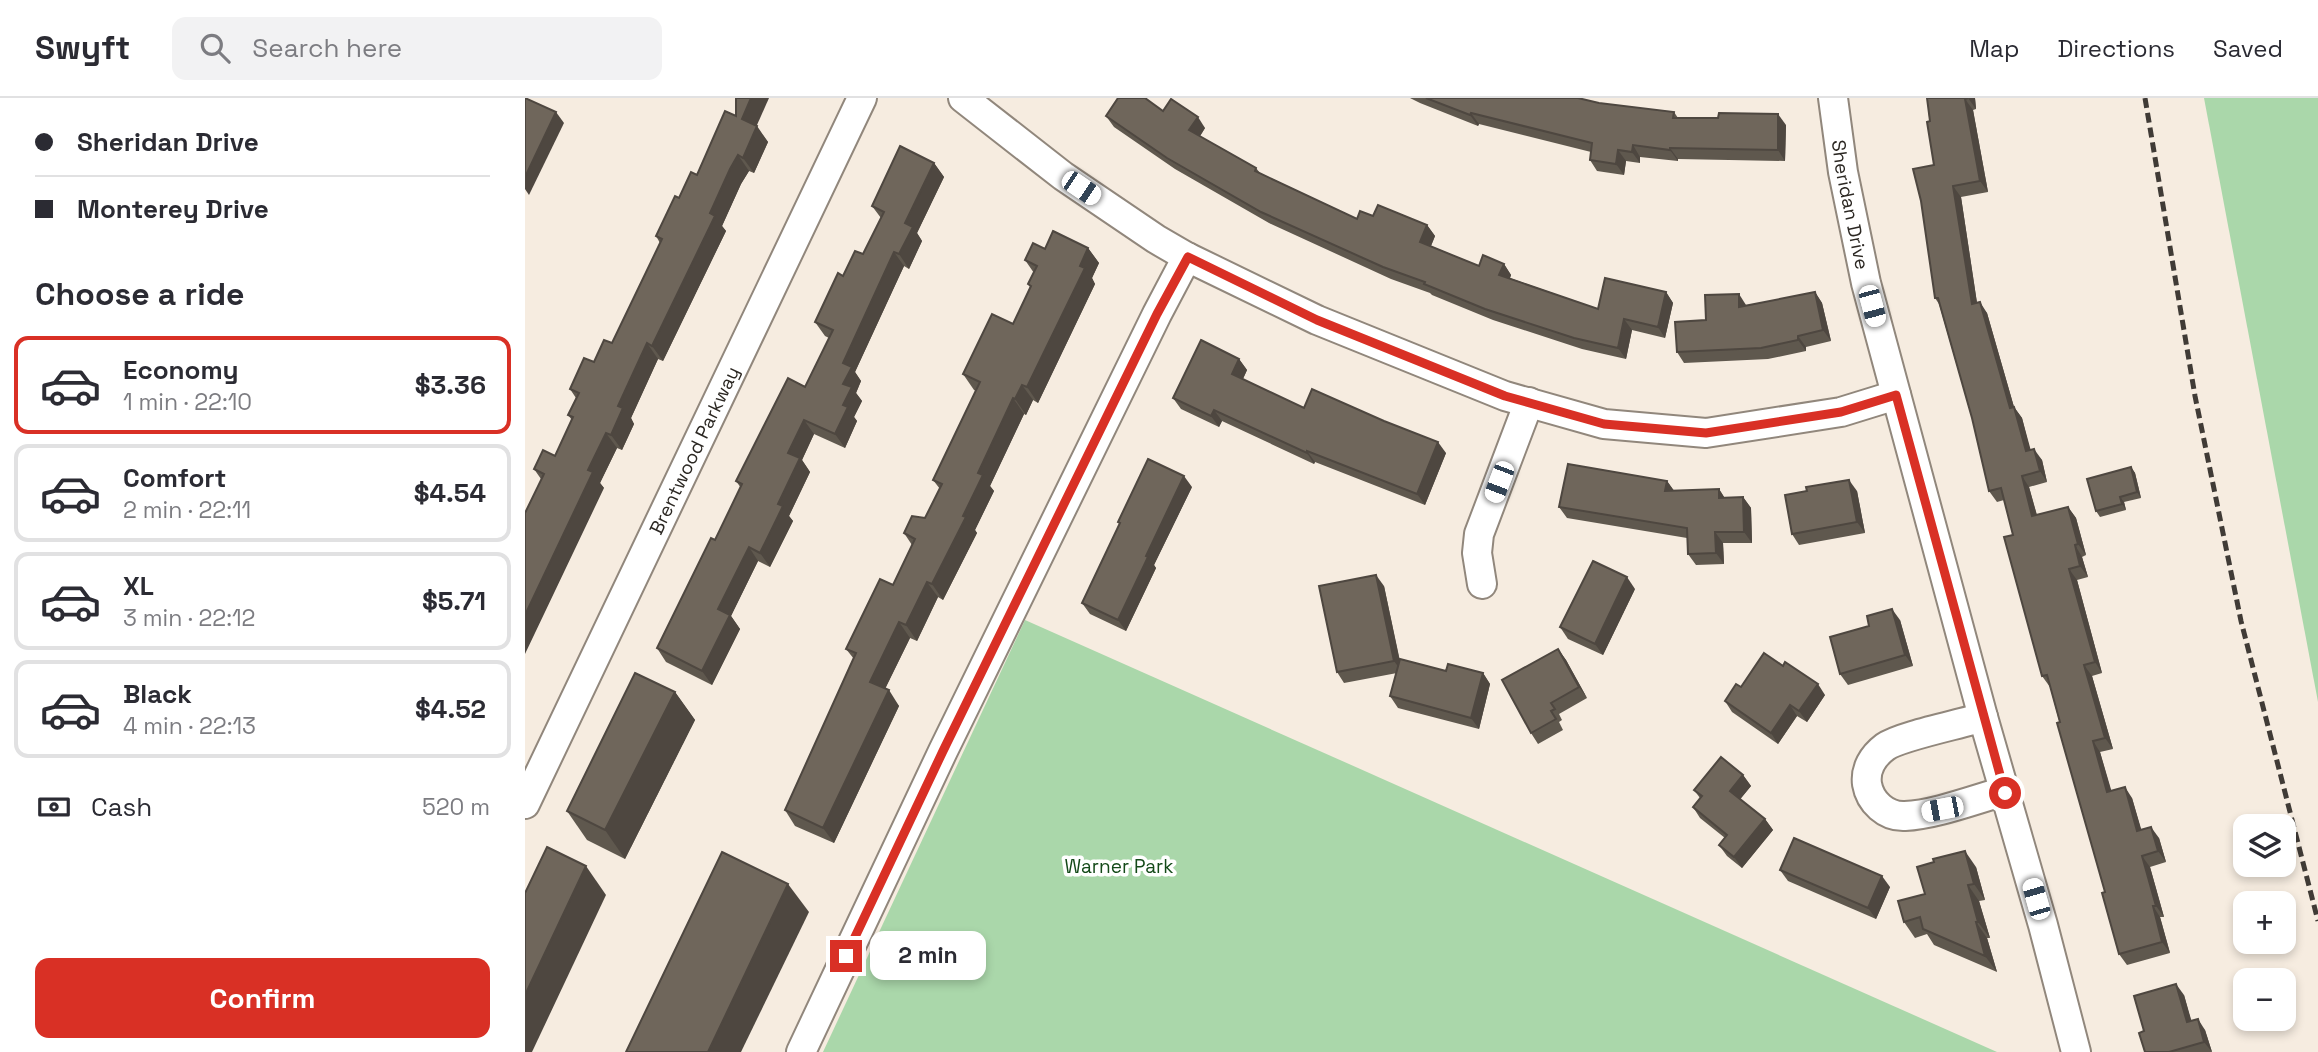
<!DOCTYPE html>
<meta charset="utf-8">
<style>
body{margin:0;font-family:"Space Grotesk",sans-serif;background:#f2f2f3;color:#2b2b33;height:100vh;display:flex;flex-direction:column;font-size:26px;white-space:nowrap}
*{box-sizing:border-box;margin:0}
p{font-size:23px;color:#7c7c81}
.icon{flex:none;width:38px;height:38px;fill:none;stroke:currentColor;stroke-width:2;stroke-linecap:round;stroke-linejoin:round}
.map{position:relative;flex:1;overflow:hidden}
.details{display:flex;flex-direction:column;background:#fff;width:525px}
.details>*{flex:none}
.top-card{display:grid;align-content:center;height:154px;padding:0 35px;background:#fff}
.controls{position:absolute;left:1708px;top:716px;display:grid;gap:14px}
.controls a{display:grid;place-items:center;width:63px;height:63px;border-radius:14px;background:#fff;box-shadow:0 4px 10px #0003;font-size:35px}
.end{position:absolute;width:32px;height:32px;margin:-16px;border:9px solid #d93025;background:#fff;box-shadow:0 0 0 4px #fff}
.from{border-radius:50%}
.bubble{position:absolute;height:49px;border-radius:14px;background:#fff;box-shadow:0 4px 10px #0003;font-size:23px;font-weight:800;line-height:49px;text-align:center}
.car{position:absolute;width:21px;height:42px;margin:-21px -10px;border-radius:9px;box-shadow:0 0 5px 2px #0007;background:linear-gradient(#fff 24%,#345 0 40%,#fff 0 76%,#345 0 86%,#fff 0)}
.top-card b{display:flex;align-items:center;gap:24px;height:66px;font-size:26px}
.top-card b+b{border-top:2px solid #e1e1e2}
.top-card i{width:18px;height:18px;background:#2b2b33}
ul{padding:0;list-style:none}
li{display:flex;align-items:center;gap:21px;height:98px;margin:0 14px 10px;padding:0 21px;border:4px solid #e1e1e2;border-radius:14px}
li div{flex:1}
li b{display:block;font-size:26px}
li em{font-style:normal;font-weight:800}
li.selected{border-color:#d93025}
li>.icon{width:63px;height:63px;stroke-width:1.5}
h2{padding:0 35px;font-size:32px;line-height:84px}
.pay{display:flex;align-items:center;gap:18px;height:77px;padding:0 35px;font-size:26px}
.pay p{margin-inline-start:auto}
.primary-button{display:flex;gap:14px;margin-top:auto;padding:14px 35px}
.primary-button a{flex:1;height:80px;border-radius:14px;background:#d93025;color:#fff;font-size:28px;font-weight:800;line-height:80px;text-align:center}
header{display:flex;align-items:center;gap:42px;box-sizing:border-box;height:98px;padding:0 35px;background:#fff;border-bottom:2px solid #e1e1e2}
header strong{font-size:33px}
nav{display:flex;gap:38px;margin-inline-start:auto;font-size:24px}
.search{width:490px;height:63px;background:#f2f2f3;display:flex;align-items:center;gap:18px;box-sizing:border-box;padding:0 24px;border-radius:14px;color:#7c7c81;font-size:26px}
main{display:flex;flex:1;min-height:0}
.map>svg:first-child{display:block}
</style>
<header>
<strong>Swyft</strong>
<div class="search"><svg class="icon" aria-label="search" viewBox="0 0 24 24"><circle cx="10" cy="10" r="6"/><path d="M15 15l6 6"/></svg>Search here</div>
<nav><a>Map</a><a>Directions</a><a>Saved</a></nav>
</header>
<main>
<section class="details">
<div class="top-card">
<b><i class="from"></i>Sheridan Drive</b>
<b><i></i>Monterey Drive</b>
</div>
<h2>Choose a ride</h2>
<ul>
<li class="selected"><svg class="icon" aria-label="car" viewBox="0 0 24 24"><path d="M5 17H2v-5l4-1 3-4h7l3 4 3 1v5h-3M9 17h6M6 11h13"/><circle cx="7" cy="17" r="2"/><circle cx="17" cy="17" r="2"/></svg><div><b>Economy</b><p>1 min · 22:10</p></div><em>$3.36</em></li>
<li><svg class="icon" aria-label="car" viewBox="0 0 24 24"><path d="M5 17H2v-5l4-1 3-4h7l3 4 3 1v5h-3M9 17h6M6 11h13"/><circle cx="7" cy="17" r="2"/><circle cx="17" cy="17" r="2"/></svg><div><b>Comfort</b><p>2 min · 22:11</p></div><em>$4.54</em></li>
<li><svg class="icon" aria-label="car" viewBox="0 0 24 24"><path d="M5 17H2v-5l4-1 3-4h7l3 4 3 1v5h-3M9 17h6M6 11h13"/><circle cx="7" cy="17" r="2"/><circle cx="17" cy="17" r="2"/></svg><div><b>XL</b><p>3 min · 22:12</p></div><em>$5.71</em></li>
<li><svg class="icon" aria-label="car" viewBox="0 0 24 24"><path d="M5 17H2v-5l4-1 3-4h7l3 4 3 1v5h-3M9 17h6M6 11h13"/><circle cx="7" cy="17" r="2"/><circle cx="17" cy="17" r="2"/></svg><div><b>Black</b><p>4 min · 22:13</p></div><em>$4.52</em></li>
</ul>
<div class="pay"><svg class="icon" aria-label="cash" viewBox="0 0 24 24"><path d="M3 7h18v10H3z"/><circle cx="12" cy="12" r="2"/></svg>Cash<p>520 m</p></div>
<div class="primary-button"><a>Confirm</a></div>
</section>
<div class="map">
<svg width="1793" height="954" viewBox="0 0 1793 954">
<rect width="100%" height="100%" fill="#f6ece0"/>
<!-- green -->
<g fill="#aad7aa">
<path d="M1679,0H1793V604Z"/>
<path d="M500,522L1472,954H298Z"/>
</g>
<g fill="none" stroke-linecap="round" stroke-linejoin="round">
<defs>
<g id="street">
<path d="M438,0L538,78L631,141L662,159L792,222L980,298L1079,326L1181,335L1316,314L1371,297"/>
<path id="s1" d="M1308,0L1318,74L1341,185L1458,619L1518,827L1551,954"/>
<path d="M957,486L952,455L954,436L1004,304"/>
<path d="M1458,619C1437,626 1375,638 1360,649C1348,658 1340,671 1342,686C1345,704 1361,719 1380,718C1409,717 1451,701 1480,693"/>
<path id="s2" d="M0,706L337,0"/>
<path d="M276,954L418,653L632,216L662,159"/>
</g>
</defs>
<!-- street casing -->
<use href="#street" stroke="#91877c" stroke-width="32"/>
<!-- street -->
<use href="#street" stroke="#fff" stroke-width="28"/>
<!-- rail -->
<path stroke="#403b36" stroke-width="5" stroke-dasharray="10 5" stroke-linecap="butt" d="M1620,0L1670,298L1716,523L1793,823"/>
</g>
<!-- wall -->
<g fill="#5f584e">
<path d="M885,0H1053L1074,5L1149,14L1153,20L1261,27L1260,63L1153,61V63L1115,59V65L1101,63L1099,77L1072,73L1065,62L1066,54L954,26L953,28L895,5Z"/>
<path d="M1402,0H1450L1451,11L1448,12L1463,94L1436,99L1452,205L1462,215L1489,309L1497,320L1505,352L1517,362L1522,384L1504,389L1512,417L1543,409L1551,420L1561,457L1557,459L1563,479L1552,482L1577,575L1567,578L1588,651L1575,654L1586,693L1607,700L1616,732L1634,740L1641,764L1625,769L1639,819H1635L1645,855L1602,867L1594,856L1580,794L1525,589L1517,578L1488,437L1479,402L1472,404L1464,393L1447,320L1414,206L1410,200L1409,67Z"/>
<path d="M638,13L680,30L675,38L731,70L735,75L832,121L848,118L902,127L910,138L906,148L954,168L979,166L986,177L985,180L1073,211L1141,194L1148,205L1140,240L1107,232L1101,261L1057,251L968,222L907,197L905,195L866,181L744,125L650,71L589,29L581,18Z"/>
<path d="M231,28L243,44L229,75L224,73L216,86L197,128L201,133L138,263L133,261L106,320L109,326L97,352L92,350L75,385L79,390L16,381L9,371L30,358L47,322L43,317L51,300L45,291L87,245L135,145L131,138L154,100L172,77Z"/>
<path d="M409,65L419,79L392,135L397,143L384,171L379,168L330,274L336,283L331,295L337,303L329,319L332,323L320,350L289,336L277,362L285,374L264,418L268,423L245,469L233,463L206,518L215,531L187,587L141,564L132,550L190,442L216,390L211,383L280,289L304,240L300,238L290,224L318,178L338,156L356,120L347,108Z"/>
<path d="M563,150L574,165L567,180L570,186L513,305L508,302L501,317L499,316L465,388L469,393L450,432L452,435L418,502L413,499L392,543L385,540L360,591L374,608L309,745L270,728L260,712L329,561L321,551L368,487L387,447L379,435L400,420L415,391L408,382L451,293L449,292L438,276L488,226L505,189L503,186L509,175L500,162L520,151Z"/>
<path d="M1290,194L1297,205L1306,243L1281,249V253L1243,261L1159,265L1152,254L1181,222L1221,207V208Z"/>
<path d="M714,261L722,272L718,281L779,310L921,355L900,407L790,364L789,366L697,323L694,329L656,311L648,300Z"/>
<path d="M1606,369L1610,375L1616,400L1599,404L1601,412L1575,419L1571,413Z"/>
<path d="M1142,383L1149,393L1194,391L1199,399H1218L1226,410L1227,445H1198L1199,466L1171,467L1163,456L1162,440L1042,420L1034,409Z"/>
<path d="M667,389L629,467L631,470L601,533L565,516L557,505L595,426L593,424Z"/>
<path d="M1332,393L1340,435L1274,447L1267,436Z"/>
<path d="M859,488L875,563L921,573L958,575L965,586L954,631L873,610L865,598L872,575L819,585L812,574Z"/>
<path d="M1110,491L1078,557L1043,541L1035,529Z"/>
<path d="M1375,522L1388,568L1323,587L1315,576Z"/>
<path d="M1033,551L1041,562L1062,600L1034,616L1037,622L1034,624L1038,632L1013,646L1006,635Z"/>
<path d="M1216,589L1300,597L1282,624L1272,618L1253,646L1207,614L1200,603Z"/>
<path d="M150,594L170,622L100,761L62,742L42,713Z"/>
<path d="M1218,677L1226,688L1215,701L1240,721L1248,732L1217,770L1202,758L1194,747L1200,740L1175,720L1168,709L1175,700L1169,692Z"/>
<path d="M1451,769L1460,802L1454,803L1465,840H1462L1472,874L1409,847L1402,836L1390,840L1379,824L1400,796Z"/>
<path d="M1255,772L1365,789L1351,821L1263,783Z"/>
<path d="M1659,897L1666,923L1680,932L1687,954H1620L1619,933Z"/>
</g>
<!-- shaded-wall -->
<g fill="#4e4740">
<path d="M226,0H244L228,36L217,21Z"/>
<path d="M1443,0H1450L1451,11Z"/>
<path d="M1440,1L1448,12L1463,94L1455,83Z"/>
<path d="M31,14L39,25L4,97L0,91V79Z"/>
<path d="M946,15L954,26L953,28L945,17Z"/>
<path d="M1253,16L1261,27L1260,63L1253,52Z"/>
<path d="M673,19L680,30L672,43L664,32Z"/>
<path d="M232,28L243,44L229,75L218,60Z"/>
<path d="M1108,47L1115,59V65L1107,54Z"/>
<path d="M1145,50L1153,61V63L1145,52Z"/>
<path d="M1093,52L1101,63L1099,77L1091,66Z"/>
<path d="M213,57L224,73L216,86L197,128L201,133L138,263L127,248L185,115L205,71Z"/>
<path d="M409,65L419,79L392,135L397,143L384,171L374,156L380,125Z"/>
<path d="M1428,88L1436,99L1454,218L1447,206Z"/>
<path d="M902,127L910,138L903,155L895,144Z"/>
<path d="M563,150L574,165L567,180L570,186L513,305L502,289Z"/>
<path d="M369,154L379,168L330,274L336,283L331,295L337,303L329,319L332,323L320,350L310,336L318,307V265Z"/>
<path d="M979,166L986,177L982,188L974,177Z"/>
<path d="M1141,194L1148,205L1140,240L1133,229Z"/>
<path d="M1290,194L1297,205L1306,243L1298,232Z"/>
<path d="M1214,196L1221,207L1222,220L1214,209Z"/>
<path d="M1455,204L1462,215L1489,309L1497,320L1509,364L1501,353L1485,310Z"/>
<path d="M1099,221L1107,232L1101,261L1093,250Z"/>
<path d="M1273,238L1281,249V253L1273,242Z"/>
<path d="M122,245L133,261L106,320L109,326L97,352L86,337L93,308Z"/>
<path d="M714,261L722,272L715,287L707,276Z"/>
<path d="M497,287L508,302L501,317L490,301Z"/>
<path d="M488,300L499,316L465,388L469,393L450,432L452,435L418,502L407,486L453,375Z"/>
<path d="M689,312L697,323L694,329L686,318Z"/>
<path d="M279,322L289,336L277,362L285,374L264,418L268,423L245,469L235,455L253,406L263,355Z"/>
<path d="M81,335L92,350L75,385L79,390L0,556V517L63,372Z"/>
<path d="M913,344L921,355L900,407L892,396Z"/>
<path d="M1509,351L1517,362L1522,384L1515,373Z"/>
<path d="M782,353L790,364L789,366L782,355Z"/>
<path d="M1606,369L1610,375L1616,400L1612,394Z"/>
<path d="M659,378L667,389L629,467L631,470L601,533L593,522L621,458Z"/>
<path d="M1497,378L1504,389L1515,429L1507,418Z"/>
<path d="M1324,382L1332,393L1340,435L1332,424Z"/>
<path d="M1142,383L1150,394L1140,393Z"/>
<path d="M1194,391L1201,402L1194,400Z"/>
<path d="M1218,399L1226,410L1227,445L1219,434Z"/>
<path d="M1595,399L1599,404L1601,412L1597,406Z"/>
<path d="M1543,409L1551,420L1561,457L1553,446Z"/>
<path d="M1190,434L1198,445L1199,466L1191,455Z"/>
<path d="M1550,447L1557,459L1563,479L1555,468Z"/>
<path d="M224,449L233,463L206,518L215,531L187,587L177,573L193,511Z"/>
<path d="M1544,471L1552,482L1577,575L1570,564Z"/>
<path d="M851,477L859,488L877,574L869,563Z"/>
<path d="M1102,479L1110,491L1078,557L1070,546Z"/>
<path d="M402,484L413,499L392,543L381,527Z"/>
<path d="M1367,511L1375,522L1388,568L1380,557Z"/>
<path d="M374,524L385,540L356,599L345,584Z"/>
<path d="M1033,551L1041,562L1062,600L1054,589Z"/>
<path d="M1559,567L1567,578L1588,651L1580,640Z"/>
<path d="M958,575L965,586L954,631L946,620Z"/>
<path d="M1293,586L1300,597L1282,624L1274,613Z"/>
<path d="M364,592L374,608L309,745L298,730Z"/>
<path d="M150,594L170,622L100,761L80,732Z"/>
<path d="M1265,607L1272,618L1253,646L1246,635Z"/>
<path d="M1568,643L1575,654L1590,705L1582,694Z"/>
<path d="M1218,677L1226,688L1213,704L1205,693Z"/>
<path d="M1600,689L1607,700L1620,744L1612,733Z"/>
<path d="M1240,721L1248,732L1217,770L1209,759Z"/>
<path d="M1626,729L1634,740L1641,764L1633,753Z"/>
<path d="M1440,753L1451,769L1460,802L1449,786Z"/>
<path d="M1617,758L1625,769L1639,819L1631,808Z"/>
<path d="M61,768L81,797L7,954H0V897Z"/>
<path d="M1357,778L1365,789L1351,821L1343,810Z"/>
<path d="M263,786L284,814L216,954H183Z"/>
<path d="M1443,787L1454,803L1465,840L1453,824Z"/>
<path d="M1628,808L1635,819L1645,855L1637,844Z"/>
<path d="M1451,824L1462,840L1472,874L1460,858Z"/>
<path d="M1651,886L1659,897L1670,935L1662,924Z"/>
<path d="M1673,921L1680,932L1687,954L1679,944Z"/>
</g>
<!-- building -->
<g fill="#6f665b" stroke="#4e4740" stroke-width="2">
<path d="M0,0L31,14L0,79Z"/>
<path d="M211,0H226L217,21L232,28L218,60L213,57L205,71L185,115L190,118L127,248L122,245L93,308L98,310L86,337L81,335L63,372L68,374L0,517V415L19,376L9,371L18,352L30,358L48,319L43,317L54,295L45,291L59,260L69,264L79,242L87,245L137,141L131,138L150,98L154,100L166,74L172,77L200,13L211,18Z"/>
<path d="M593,0H620L638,13L646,1L673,19L664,32L731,70L730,73L832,121L835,113L848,118L853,107L902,127L895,144L954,168L958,157L979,166L974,177L1073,211L1080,180L1141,194L1133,229L1099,221L1093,250L1049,240L960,211L899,186L900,184L858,169L736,114L642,60L581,18Z"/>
<path d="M901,0H1053L1074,5L1149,14L1148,20H1193L1194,15L1253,16V52L1145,50V52L1108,47L1107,54L1093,52L1091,66L1065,62L1067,45L946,15L945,17Z"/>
<path d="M1402,0H1443L1440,1L1455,83L1428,88L1447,206L1455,204L1485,310L1489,309L1501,353L1509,351L1515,373L1497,378L1507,418L1543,409L1553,446L1550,447L1555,468L1544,471L1570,564L1559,567L1580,640L1568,643L1582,694L1600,689L1612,733L1626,729L1633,753L1617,758L1631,808H1628L1637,844L1594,856L1577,795L1580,794L1532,625L1535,624L1522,577L1517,578L1479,439L1488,437L1476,390L1464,393L1447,320L1413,200H1410L1396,103L1388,71L1409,67L1402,24L1405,23Z"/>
<path d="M375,48L409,65L380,125L388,129L374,156L369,154L318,265L327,269L318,286L327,289L318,307L323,309L310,336L279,322L263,355L275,360L253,406L258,408L235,455L224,449L193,511L205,517L177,573L132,550L186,440L190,442L217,386L211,383L263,280L280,289L308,232L290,224L313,175L318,178L330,153L338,156L359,114L347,108Z"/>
<path d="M528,133L563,150L555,168L560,170L502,289L497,287L490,301L488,300L453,375L458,377L438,418L441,419L407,486L402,484L381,527L374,524L345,584L364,592L298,730L260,712L331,555L321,551L355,481L368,487L390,441L379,435L387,418L400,420L417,386L408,382L455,284L438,276L467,216L488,226L506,188L503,186L512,168L500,162L508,145L520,151Z"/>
<path d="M1290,194L1298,232L1273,238V242L1236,250L1152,254L1150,224L1181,222L1180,197L1214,196V209Z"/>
<path d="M676,242L714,261L707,276L779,310L787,291L859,323L913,344L892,396L782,353V355L689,312L686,318L648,300Z"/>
<path d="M623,361L659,378L621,458L623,459L593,522L557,505L595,425L593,424Z"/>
<path d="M1043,366L1142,383L1140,393L1194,391V400L1218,399L1219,434H1190L1191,455L1163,456L1162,430L1034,409Z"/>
<path d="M1606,369L1612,394L1595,399L1597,406L1571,413L1562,381Z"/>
<path d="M1324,382L1332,424L1267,436L1260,397L1282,393L1281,389Z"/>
<path d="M1068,463L1102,479L1070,546L1035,529Z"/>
<path d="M851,477L869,563L812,574L794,488Z"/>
<path d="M1367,511L1380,557L1315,576L1305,539L1344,528L1342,518Z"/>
<path d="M1033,551L1054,589L1026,605L1030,611L1026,613L1031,621L1006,635L977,582Z"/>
<path d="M1239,555L1258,568L1260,564L1293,586L1274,613L1265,607L1246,635L1200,603L1211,586L1216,589Z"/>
<path d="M875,561L921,573L923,566L958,575L946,620L865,598Z"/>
<path d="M110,575L150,594L80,732L42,713Z"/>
<path d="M1196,659L1218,677L1205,693L1240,721L1209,759L1194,747L1202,737L1168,709L1177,698L1169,692Z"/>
<path d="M1269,740L1357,778L1343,810L1255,772Z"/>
<path d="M22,749L61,768L0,897V795Z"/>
<path d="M1440,753L1449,786L1443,787L1453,824H1451L1460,858L1398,831L1395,819L1379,824L1373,803L1400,796L1392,769L1409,764L1408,761Z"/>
<path d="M197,754L263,786L183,954H101Z"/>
<path d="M1651,886L1662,924L1673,921L1679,944L1644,954H1620L1614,935L1619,933L1609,898Z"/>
</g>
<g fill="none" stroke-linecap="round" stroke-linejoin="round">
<!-- route -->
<path stroke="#d93025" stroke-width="9" d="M321,858L418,653L632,216L663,159L792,222L980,298L1079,326L1181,335L1316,314L1371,297L1480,695"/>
</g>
<g text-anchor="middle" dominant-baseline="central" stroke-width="7" stroke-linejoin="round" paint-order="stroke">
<!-- street labels -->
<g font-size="19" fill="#2b2722" stroke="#fff">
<text stroke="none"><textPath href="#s1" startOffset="108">Sheridan Drive</textPath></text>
<text stroke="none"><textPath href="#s2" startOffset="392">Brentwood Parkway</textPath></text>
</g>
<!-- park labels -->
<g font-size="19" fill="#144a19" stroke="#fff">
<text x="594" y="768">Warner Park</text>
</g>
</g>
</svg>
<div class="controls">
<a><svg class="icon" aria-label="layers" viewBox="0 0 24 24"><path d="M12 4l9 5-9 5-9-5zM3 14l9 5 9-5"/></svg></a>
<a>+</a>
<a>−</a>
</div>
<i class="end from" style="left:1480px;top:695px"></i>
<i class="end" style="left:321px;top:858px"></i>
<div class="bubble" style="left:345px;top:833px;width:116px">2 min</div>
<i class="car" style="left:556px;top:90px;rotate:124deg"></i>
<i class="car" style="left:1347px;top:208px;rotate:165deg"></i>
<i class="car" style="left:974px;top:384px;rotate:201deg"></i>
<i class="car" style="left:1417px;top:711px;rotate:259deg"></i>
<i class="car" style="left:1511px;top:801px;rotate:344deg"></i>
</div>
</main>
